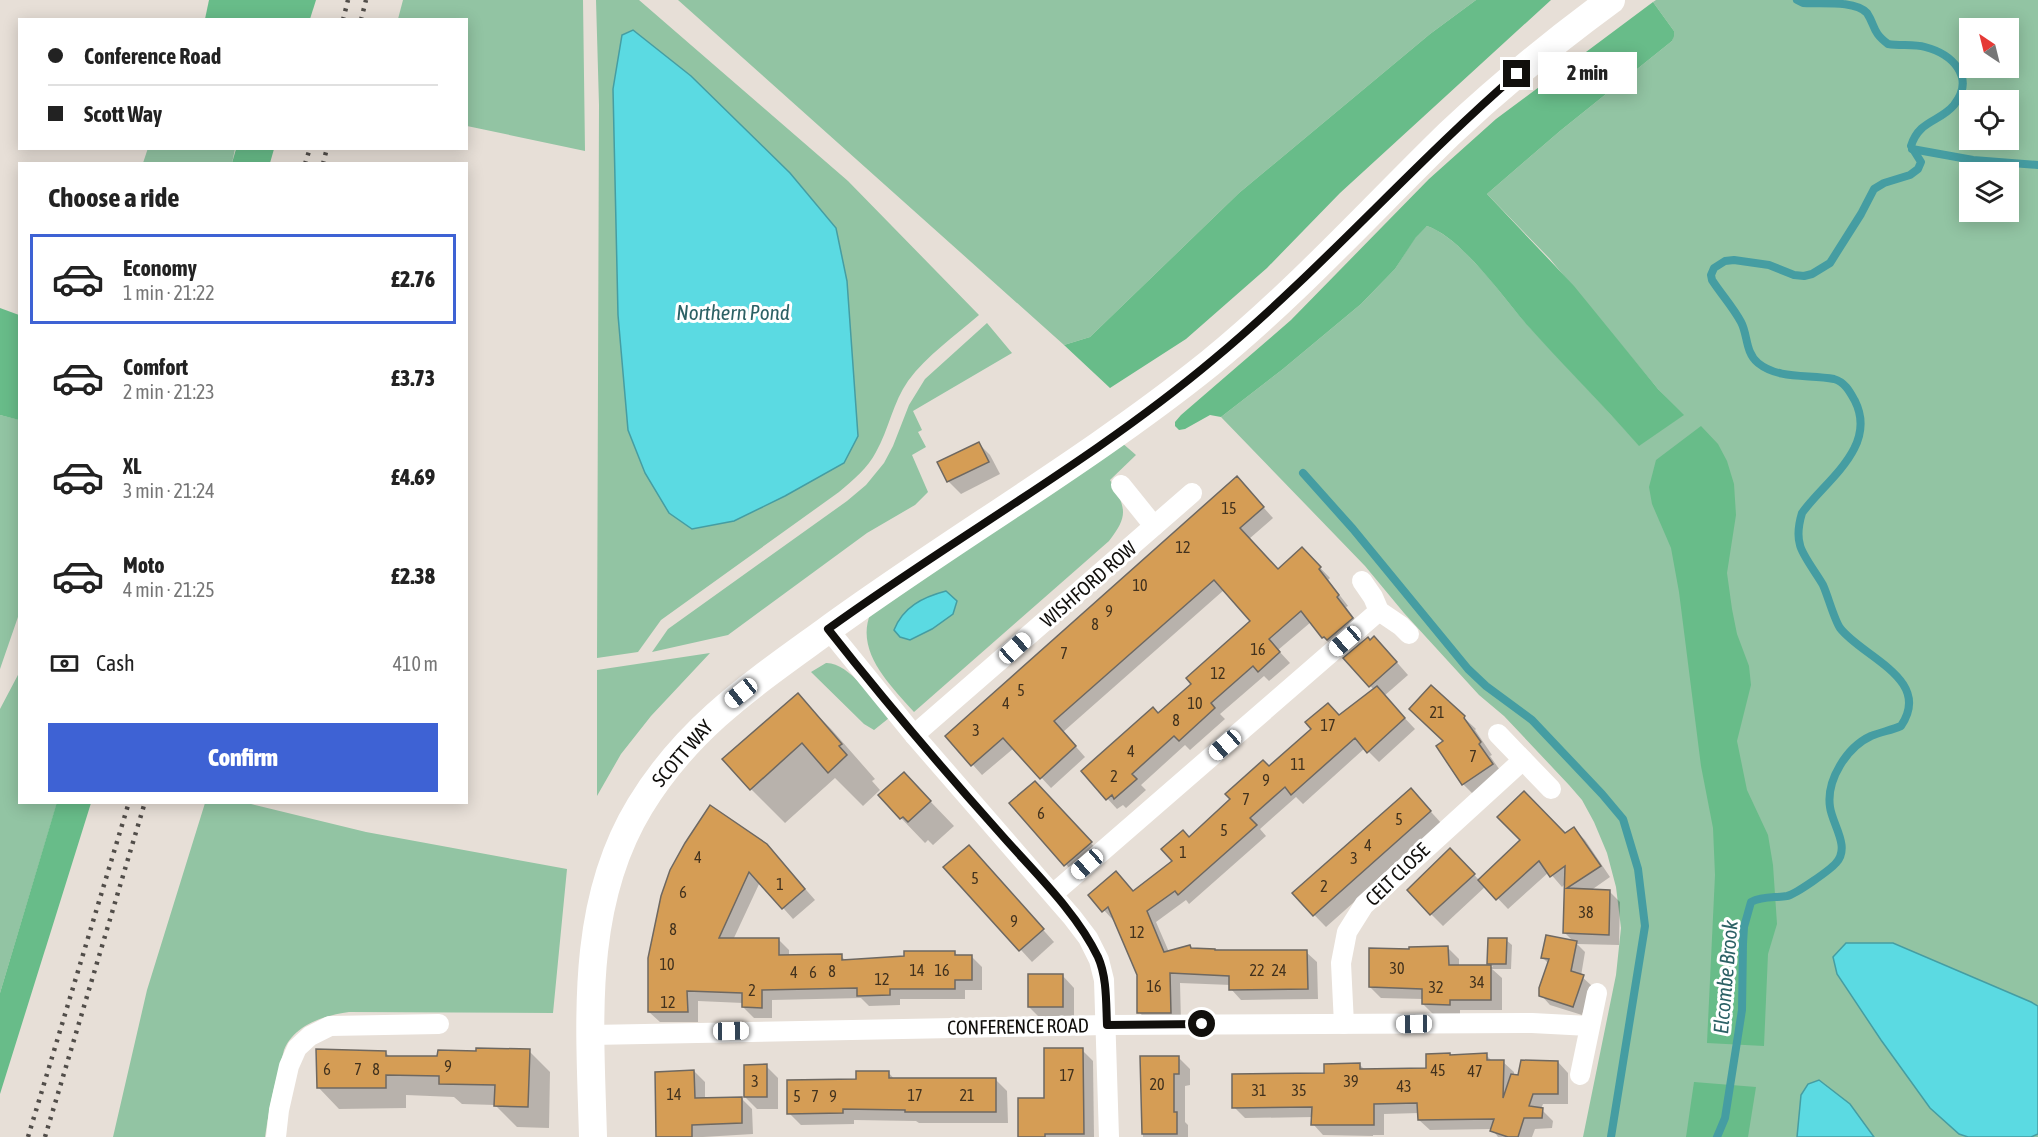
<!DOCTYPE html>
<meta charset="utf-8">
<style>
body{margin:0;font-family:"Asap Condensed",sans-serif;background:#f2f2f2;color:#222;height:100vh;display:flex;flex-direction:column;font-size:22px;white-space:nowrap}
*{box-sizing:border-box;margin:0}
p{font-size:20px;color:#767676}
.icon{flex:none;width:33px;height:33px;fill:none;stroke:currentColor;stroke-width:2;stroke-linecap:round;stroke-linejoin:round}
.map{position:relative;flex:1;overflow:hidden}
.drawer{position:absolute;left:18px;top:162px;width:450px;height:642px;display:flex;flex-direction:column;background:#fff;border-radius:0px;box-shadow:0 3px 15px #0003}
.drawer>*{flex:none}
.guide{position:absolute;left:18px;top:18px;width:450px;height:132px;border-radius:0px;box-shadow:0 3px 15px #0003;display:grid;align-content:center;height:132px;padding:0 30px;background:#fff}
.needle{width:39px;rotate:325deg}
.fabs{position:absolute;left:1959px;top:18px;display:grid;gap:12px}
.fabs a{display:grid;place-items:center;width:60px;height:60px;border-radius:0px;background:#fff;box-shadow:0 3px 15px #0003;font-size:30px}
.end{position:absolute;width:27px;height:27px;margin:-14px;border:8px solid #110f0c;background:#fff;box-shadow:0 0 0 3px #fff}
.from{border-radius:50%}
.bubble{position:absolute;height:42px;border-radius:0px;background:#fff;box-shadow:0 3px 15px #0003;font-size:20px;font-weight:800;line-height:42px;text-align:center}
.car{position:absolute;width:18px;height:36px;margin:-18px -9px;border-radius:8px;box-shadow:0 0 4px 2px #0007;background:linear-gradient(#fff 24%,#345 0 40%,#fff 0 76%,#345 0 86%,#fff 0)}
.guide b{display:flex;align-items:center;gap:21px;height:57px;font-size:22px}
.guide b+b{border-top:2px solid #e0e0e0}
.guide i{width:15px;height:15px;background:#222}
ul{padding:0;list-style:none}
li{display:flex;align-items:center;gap:18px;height:90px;margin:0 12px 9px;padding:0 18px;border:3px solid transparent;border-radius:0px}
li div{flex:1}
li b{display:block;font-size:22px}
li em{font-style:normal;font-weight:800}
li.on{border-color:#3e62d4}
li>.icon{width:54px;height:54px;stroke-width:1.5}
h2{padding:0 30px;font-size:27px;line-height:72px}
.pay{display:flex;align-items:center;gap:15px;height:66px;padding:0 30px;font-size:22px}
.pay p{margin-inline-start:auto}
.cta{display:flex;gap:12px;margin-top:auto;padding:12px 30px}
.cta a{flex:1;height:69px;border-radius:0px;background:#3e62d4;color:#fff;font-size:24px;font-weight:800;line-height:69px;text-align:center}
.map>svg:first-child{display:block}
</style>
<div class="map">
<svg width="2038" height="1137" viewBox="0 0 2038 1137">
<rect width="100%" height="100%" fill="#e7dfd7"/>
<!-- green -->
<g fill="#92c4a3" fill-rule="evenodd">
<path d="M403,0H583L585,151L467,126L466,20L398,19Z"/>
<path d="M596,0H639L848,181L979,315C955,336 927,355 908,381C893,402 889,429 876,452C868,468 853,480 839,492L661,620L638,652L597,658L599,105ZM633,30L691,76L790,173L836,228L645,473L628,430L618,315Z"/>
<path d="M678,0H1476L1430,34L1239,193L1090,337L1064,345Z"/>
<path d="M1656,0H2038V1137H1583L1616,975L1621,928L1616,887L1607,853L1594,822L1582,800L1569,785L1504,716L1479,695L1404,613L1365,566L1221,417L1283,369L1361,304L1395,269L1416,236L1427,226C1464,239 1503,298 1530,328C1567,367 1603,406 1639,445L1683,415L1658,389L1550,259L1487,194L1560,131L1672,41L1674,31L1653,2ZM1970,28H2008V68H1970ZM1970,100H2008V140H1970ZM1970,172H2008V212H1970Z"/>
<path d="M148,148H235V149L232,163H143Z"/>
<path d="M987,323L1012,353L913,411L922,430L918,432L926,447L912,455L928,492L915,505L867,533L728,635L652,652L668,629L847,501L866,485L884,463L893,446L909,405L925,379Z"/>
<path d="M0,415L20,420L19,614L0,669Z"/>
<path d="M1121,442L1136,455L1110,480C1126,508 1129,515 1109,541L914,712C890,685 854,651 871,612Z"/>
<path d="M710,653L651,716L621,754L597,796V670Z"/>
<path d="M826,663C849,662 874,701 889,718L874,730L864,724L811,672Z"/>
<path d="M19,673L20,802L57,803L0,993V709Z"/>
<path d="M205,803H247L366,832L567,869L553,1013L349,1012C325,1015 294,1025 284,1050C282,1058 280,1066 278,1073C272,1094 268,1115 265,1137H113L147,990Z"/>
</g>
<!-- forest -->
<g fill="#68bc89">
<path d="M209,0H316L310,19H205Z"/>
<path d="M1476,0H1551L1340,193L1267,268L1186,339L1110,388L1064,345L1090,337L1239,193L1430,34Z"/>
<path d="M1653,2L1674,31V36L1672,41L1560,131L1487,194L1574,286L1658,389L1684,415L1639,446C1603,405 1564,366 1527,325C1502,296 1462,238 1427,226L1416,237L1395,269L1361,304L1283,369L1221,417L1210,415L1185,429L1179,430L1175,426V422L1181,415L1291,320L1429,179L1496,119Z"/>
<path d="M236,149V148L274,149L270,163H232Z"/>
<path d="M0,308L19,315V420L0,415Z"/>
<path d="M1701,426L1718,444L1727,461L1734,484L1736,515L1727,573L1732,609L1737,634L1749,666L1751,685L1737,741L1747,790L1768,835L1773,865L1777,924L1768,954L1764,1046L1707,1043L1715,875L1713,828L1701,766L1679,592L1671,548L1652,504L1649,487L1656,460Z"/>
<path d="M57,802L91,803L0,1094V993Z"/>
<path d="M1694,1082L1756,1087L1748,1137H1686Z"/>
</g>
<!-- water -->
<g fill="#5bdae2" stroke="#459da2" stroke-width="1.5">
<path d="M633,30L691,76L790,173L836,228L847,281L858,436L844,463L785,496L734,521L692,529L669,513L645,473L628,430L618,315L613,89L622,35Z"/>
<path d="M946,591L957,601L953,614L932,629L910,640L900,637L894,630C903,607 923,597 946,591Z"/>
<path d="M1846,943H1893L2031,1002L2038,1006V1134L2031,1137H1968L1959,1134L1930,1108L1881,1040L1837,974L1833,957Z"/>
<path d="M1819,1080L1850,1104L1874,1137H1797L1801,1095L1808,1084Z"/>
</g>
<!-- shadow -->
<g fill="#0003">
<path d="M978,443L990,455L1000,474L961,494L949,482L939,463Z"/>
<path d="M1247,489L1273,518L1249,539L1278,571L1302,549L1330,578L1328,580L1348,606L1346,607L1362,629L1333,648L1311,622L1278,650L1290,663L1269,681L1264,676L1220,714L1225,719L1190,750L1185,745L1141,785L1146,790L1126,808L1123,805L1117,809L1083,772L1159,715L1193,684L1252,621L1224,590L1063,732L1085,757L1051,788L1014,748L982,775L947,736Z"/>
<path d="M1386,650L1408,675L1384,696L1415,729L1379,762L1365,748L1303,804L1296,797L1260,829L1266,836L1189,904L1186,900L1156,922L1169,952L1192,949L1306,952L1317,962L1318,999L1241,1000L1231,989V985L1180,983L1181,1023H1149L1139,1012L1138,975L1114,921L1090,895L1133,892L1174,862L1190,838L1269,768L1374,690L1345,658Z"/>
<path d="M1431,687L1476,729L1475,730L1492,755L1490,756L1504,776L1475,796L1463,784L1445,742Z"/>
<path d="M798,695L832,730L875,779L872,781L880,790L863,806L835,778L785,823L751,789Z"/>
<path d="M904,774L954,826L933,845L928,840L925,843L901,818Z"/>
<path d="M1046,795L1102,855L1077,877L1012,803Z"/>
<path d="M1422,802L1442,824L1326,927L1294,894Z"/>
<path d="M1574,829L1585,840L1610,877L1590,891H1609L1620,902L1619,945L1577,944L1585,952L1581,976L1592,986L1582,1015L1550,1005L1541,995L1549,964L1543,958L1574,942L1565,933L1566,883L1562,887L1549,872L1508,909L1486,886L1443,926L1431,914L1462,862L1479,880Z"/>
<path d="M777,857L815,900L793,919L760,882L733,940L778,939L789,950V956H841L846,961L954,952L958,956H971L982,967V990H965V999H900V1005L869,1006L861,998L772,1000V1018H754L743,1007V1003L698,1001V1022H660L649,1012L663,897Z"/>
<path d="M980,859L1054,942L1032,962L946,868Z"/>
<path d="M1506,940L1512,945L1511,969H1492L1502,978V1010H1460V1015H1434L1423,1004V999L1381,998L1370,987L1411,950L1448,948L1459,959V967H1493L1489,963Z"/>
<path d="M1062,975L1074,988V1019H1041L1029,1007Z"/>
<path d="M1082,1050L1093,1061L1094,1137H1020Z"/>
<path d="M529,1051L550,1072L549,1128L517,1127L495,1105L462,1104L454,1097L406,1095V1108L339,1109L318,1087L385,1052L390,1057L439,1058Z"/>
<path d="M1486,1055L1493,1062H1503L1514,1072V1076L1519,1077L1558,1062L1568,1073V1104H1543L1541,1109L1553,1121L1552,1128L1535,1129L1532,1137H1498L1492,1129L1430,1130L1419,1120V1113L1384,1114V1135H1373V1136L1323,1135L1313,1124V1117L1245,1118L1234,1107L1326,1074L1360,1065L1365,1070L1428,1069Z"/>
<path d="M1141,1057H1178L1190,1069V1085L1185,1086V1122L1188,1125V1137H1143Z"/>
<path d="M766,1066L778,1078V1109H757L745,1097Z"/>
<path d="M694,1071L705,1082V1099L741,1098L752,1109L753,1134L703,1137H657Z"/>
<path d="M888,1072L895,1080L995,1079L1007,1091L1008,1123H919L916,1121L854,1120V1124L801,1125L789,1113L857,1080Z"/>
</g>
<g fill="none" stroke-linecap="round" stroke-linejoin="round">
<!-- stream -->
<g stroke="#459da2" stroke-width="8">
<path d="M1912,149L1973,160L2038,165"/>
<path d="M1303,473L1353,529L1468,669L1486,686L1532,720L1602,794L1623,819L1638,869L1645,926L1611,1137"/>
<path d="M1717,1137L1725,1118L1742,1010L1743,943L1744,927L1751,902C1763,896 1774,898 1787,896C1796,894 1830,870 1836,863C1851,847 1832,824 1830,807C1826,780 1847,747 1871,736C1881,732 1892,730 1901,726C1933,679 1862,657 1840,628C1834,619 1828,596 1823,585C1817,574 1802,555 1800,545C1797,535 1799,523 1802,513C1825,481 1878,447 1855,401C1850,392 1845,382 1834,379C1809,374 1779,380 1758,363C1745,352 1748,335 1741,322C1733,307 1721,294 1712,280L1711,275L1714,268L1725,261L1734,260L1769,265L1794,275L1804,276L1812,274L1830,263L1861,214L1874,189L1884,183L1910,175L1918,169L1921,162L1911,146C1919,120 1940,122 1954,105C1976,77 1952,54 1925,47C1914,44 1900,46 1888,44C1872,32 1876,27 1867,13C1855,0 1820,4 1803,3L1797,0"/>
</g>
</g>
<!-- building -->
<g fill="#d59d55" stroke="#6e6861" stroke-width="1.5">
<path d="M979,442L989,462L947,482L937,462Z"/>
<path d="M1237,476L1264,507L1240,528L1278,569L1302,547L1321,567L1319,569L1339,595L1337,597L1353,618L1327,640L1324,637L1322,638L1301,611L1269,639L1280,652L1258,672L1253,666L1211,703L1215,708L1179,741L1174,736L1132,774L1137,779L1114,799L1112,795L1106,800L1081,771L1153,707L1158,713L1191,684L1186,678L1250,621L1214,580L1054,721L1076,746L1040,779L1003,738L971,766L945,736Z"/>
<path d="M1374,636L1397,662L1369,687L1343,658L1368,637L1370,640Z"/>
<path d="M1431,685L1465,716L1464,718L1481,742L1479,744L1493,764L1462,785L1436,746L1443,741L1409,709Z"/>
<path d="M1377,686L1405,718L1367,753L1355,738L1291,795L1285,787L1250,818L1257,825L1178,895L1175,891L1147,911L1164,952L1190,945L1191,948L1215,949V950H1307L1308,989L1229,990V976L1170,973L1171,1013H1137V975L1108,907L1102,912L1088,895L1116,871L1133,891L1172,861L1161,849L1183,830L1189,837L1230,799L1225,794L1263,760L1269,766L1311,729L1305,722L1328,703L1339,715Z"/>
<path d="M798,693L842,744L839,746L847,755L828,773L802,743L750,790L722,759Z"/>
<path d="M904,772L931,801L908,822L903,817L900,819L878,795Z"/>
<path d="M1035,781L1092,842L1064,866L1009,803Z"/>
<path d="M1411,788L1431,811L1313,916L1292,893Z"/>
<path d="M1524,791L1565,833L1574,827L1601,866L1567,888L1610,890L1609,935L1563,933L1565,866L1550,877L1539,861L1496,900L1478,880L1520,840L1497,817Z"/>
<path d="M710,805L767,844L805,889L782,909L749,872L719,938H779V955L842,954V960L904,956V951H955V955H972V980H955V989H890V995L857,996V988L762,990V1008L742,1007V993L687,991L688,1012H648V958L661,896L670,870L685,843Z"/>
<path d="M969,845L1044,929L1019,951L943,867Z"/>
<path d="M1450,848L1475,874L1430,915L1407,890Z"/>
<path d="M1546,935L1577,941L1571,971L1584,975L1573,1007L1539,996V988L1549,959L1541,958Z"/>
<path d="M1488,938H1507L1506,964H1487Z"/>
<path d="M1448,946L1449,965H1491V1000H1450V1005L1422,1004V989L1369,987V948L1409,949V947Z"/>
<rect x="1028" y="974" width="35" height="33"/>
<path d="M476,1048L530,1049L528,1107L494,1106L495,1085L439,1084V1076L386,1075V1088H317L316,1049L386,1051V1056H437L438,1050L476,1051Z"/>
<path d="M1044,1048H1083L1084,1134H1045V1137H1018V1098H1044Z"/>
<path d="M1450,1053V1055L1487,1053V1060H1504L1503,1098L1511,1074L1518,1075L1521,1060L1558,1061V1094H1533L1529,1106L1543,1108L1542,1118H1524L1518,1137H1508L1490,1131L1494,1119L1418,1120L1417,1103L1374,1104V1125H1311L1312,1107L1232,1108V1074L1324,1073V1064L1360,1063V1069L1426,1068V1054Z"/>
<path d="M1140,1056H1179V1074H1174V1112H1177V1134H1142Z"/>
<path d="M767,1064V1097H744V1065Z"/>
<path d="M694,1070L695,1098L742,1097V1123L692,1125V1137H656L655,1072Z"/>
<path d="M856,1071H889V1078H996V1112H905V1110L843,1109V1113L787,1114V1080L856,1079Z"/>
</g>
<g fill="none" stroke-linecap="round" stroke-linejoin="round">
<!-- street -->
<g stroke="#fff" stroke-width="20">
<path d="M1121,485L1154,526"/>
<path d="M1362,581L1373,597L1379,611L1401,626L1409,634"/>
<path d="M828,629L914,735L1072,917L1088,938L1099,960L1104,980L1109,1137"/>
<path d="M1498,734L1551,789"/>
<path d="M914,735L1192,493"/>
<path d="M1053,894L1379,611"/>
<path d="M1344,1024L1341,963L1347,932L1364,905L1523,760"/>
<path d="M591,1035L1107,1025L1532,1023L1589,1026"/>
<path d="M1580,1075L1597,993"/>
<path d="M276,1137L279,1110L289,1066L297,1048L310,1036L330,1026L439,1024"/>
</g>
<!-- secondary -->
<path stroke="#fff" stroke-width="28" d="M593,1137C590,1025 579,906 640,806C688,727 753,684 826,631C952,539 1088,461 1210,363C1296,293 1370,211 1449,134C1500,86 1555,41 1611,0"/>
<!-- rail -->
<g stroke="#514d49" stroke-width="4.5" stroke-dasharray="3 6" stroke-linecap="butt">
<path d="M343,20L348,0"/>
<path d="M361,20L366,0"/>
<path d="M305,164L310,148"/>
<path d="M323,164L327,148"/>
<path d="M28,1137L129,802"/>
<path d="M45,1137L145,802"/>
</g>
</g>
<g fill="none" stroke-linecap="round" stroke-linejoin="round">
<!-- route -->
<path stroke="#110f0c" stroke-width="8" d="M1202,1024L1107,1025C1106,1003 1107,977 1098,957C1076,911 1032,870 999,832C940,766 883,699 828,629C955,537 1094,460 1214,359C1321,270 1412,165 1517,74"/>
</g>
<g text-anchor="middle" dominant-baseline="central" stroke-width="6" stroke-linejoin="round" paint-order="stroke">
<!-- number labels -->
<g font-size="16" fill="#42321e">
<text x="1229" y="508">15</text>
<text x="1183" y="547">12</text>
<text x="1140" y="585">10</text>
<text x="1109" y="611">9</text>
<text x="1095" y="624">8</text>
<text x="1258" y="649">16</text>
<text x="1064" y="653">7</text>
<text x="1218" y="673">12</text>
<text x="1021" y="690">5</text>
<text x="1006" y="703">4</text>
<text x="1195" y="703">10</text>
<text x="1437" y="712">21</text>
<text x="1176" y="720">8</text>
<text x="1328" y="725">17</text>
<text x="976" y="730">3</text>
<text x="1131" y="751">4</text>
<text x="1473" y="756">7</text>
<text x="1298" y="764">11</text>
<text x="1114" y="776">2</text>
<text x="1266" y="780">9</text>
<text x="1246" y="799">7</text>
<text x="1041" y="813">6</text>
<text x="1399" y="819">5</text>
<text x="1224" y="830">5</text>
<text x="1368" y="845">4</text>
<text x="1183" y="852">1</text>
<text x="698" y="857">4</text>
<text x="1354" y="858">3</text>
<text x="975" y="878">5</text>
<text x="780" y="884">1</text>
<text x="1324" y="886">2</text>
<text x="683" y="892">6</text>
<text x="1586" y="912">38</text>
<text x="1014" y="921">9</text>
<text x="673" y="929">8</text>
<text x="1137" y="932">12</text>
<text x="667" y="964">10</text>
<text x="1397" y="968">30</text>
<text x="917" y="970">14</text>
<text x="942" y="970">16</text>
<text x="1257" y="970">22</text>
<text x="1279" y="970">24</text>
<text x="832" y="971">8</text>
<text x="794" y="972">4</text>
<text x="813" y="972">6</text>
<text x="882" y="979">12</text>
<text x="1477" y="982">34</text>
<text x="1154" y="986">16</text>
<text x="1436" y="987">32</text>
<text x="752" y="990">2</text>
<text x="668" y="1002">12</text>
<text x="448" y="1066">9</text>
<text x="327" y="1069">6</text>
<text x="358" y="1069">7</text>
<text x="376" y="1069">8</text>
<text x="1438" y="1070">45</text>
<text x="1475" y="1071">47</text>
<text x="1067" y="1075">17</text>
<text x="755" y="1081">3</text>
<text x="1351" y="1081">39</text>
<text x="1157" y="1084">20</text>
<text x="1404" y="1086">43</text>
<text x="1259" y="1090">31</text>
<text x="1299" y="1090">35</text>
<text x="674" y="1094">14</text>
<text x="915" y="1095">17</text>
<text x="967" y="1095">21</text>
<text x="797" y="1096">5</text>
<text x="815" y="1096">7</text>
<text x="833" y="1096">9</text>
</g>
<!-- street labels -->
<g font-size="20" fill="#110f0c" stroke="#fff">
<text transform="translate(1088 584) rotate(-41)">WISHFORD ROW</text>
<text transform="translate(682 753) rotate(-49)">SCOTT WAY</text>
<text transform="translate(1397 874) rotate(-44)">CELT CLOSE</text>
<text transform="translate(1018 1026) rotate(-1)">CONFERENCE ROAD</text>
</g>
<!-- water labels -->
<g font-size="21" font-style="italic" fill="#2c6165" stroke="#fff">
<text x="733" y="312">Northern Pond</text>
<text transform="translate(1725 977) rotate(-85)">Elcombe Brook</text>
</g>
</g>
</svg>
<div class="fabs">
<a><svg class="needle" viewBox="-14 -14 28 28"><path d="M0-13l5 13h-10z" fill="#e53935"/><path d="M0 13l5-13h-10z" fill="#767676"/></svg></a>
<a><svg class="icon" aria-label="locate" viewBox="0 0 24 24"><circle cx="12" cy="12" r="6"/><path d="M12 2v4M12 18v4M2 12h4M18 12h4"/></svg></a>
<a><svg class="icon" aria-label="layers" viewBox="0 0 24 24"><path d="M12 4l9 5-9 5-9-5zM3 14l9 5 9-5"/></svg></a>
</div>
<i class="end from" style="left:1202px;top:1024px"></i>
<i class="end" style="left:1517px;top:74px"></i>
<div class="bubble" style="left:1538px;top:52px;width:99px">2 min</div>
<i class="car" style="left:1345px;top:641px;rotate:229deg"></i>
<i class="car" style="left:1015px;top:648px;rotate:48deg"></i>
<i class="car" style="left:741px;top:693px;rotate:231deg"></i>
<i class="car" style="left:1225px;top:745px;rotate:229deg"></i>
<i class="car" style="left:1087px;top:864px;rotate:229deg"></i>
<i class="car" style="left:1414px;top:1024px;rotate:269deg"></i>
<i class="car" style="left:731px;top:1031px;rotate:89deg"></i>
<div class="guide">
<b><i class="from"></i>Conference Road</b>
<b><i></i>Scott Way</b>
</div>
<section class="drawer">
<h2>Choose a ride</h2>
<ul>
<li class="on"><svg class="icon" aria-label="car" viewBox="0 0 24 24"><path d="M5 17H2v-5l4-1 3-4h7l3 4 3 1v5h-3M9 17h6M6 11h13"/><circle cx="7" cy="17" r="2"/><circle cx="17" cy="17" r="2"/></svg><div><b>Economy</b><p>1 min · 21:22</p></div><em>£2.76</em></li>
<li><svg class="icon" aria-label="car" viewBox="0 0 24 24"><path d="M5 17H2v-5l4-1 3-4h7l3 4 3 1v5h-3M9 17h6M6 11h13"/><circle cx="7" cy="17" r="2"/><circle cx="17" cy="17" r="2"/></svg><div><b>Comfort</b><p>2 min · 21:23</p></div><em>£3.73</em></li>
<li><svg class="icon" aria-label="car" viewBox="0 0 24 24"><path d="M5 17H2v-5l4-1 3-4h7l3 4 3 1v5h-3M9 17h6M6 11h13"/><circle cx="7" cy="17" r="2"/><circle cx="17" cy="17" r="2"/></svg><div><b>XL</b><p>3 min · 21:24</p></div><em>£4.69</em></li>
<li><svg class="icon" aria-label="car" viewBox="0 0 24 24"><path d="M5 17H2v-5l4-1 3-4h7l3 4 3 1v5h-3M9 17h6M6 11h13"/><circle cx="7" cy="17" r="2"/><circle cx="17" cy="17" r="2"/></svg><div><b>Moto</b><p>4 min · 21:25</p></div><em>£2.38</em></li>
</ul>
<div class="pay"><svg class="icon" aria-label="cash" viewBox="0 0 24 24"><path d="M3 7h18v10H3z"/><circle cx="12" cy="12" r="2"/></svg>Cash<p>410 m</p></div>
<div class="cta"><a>Confirm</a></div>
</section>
</div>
